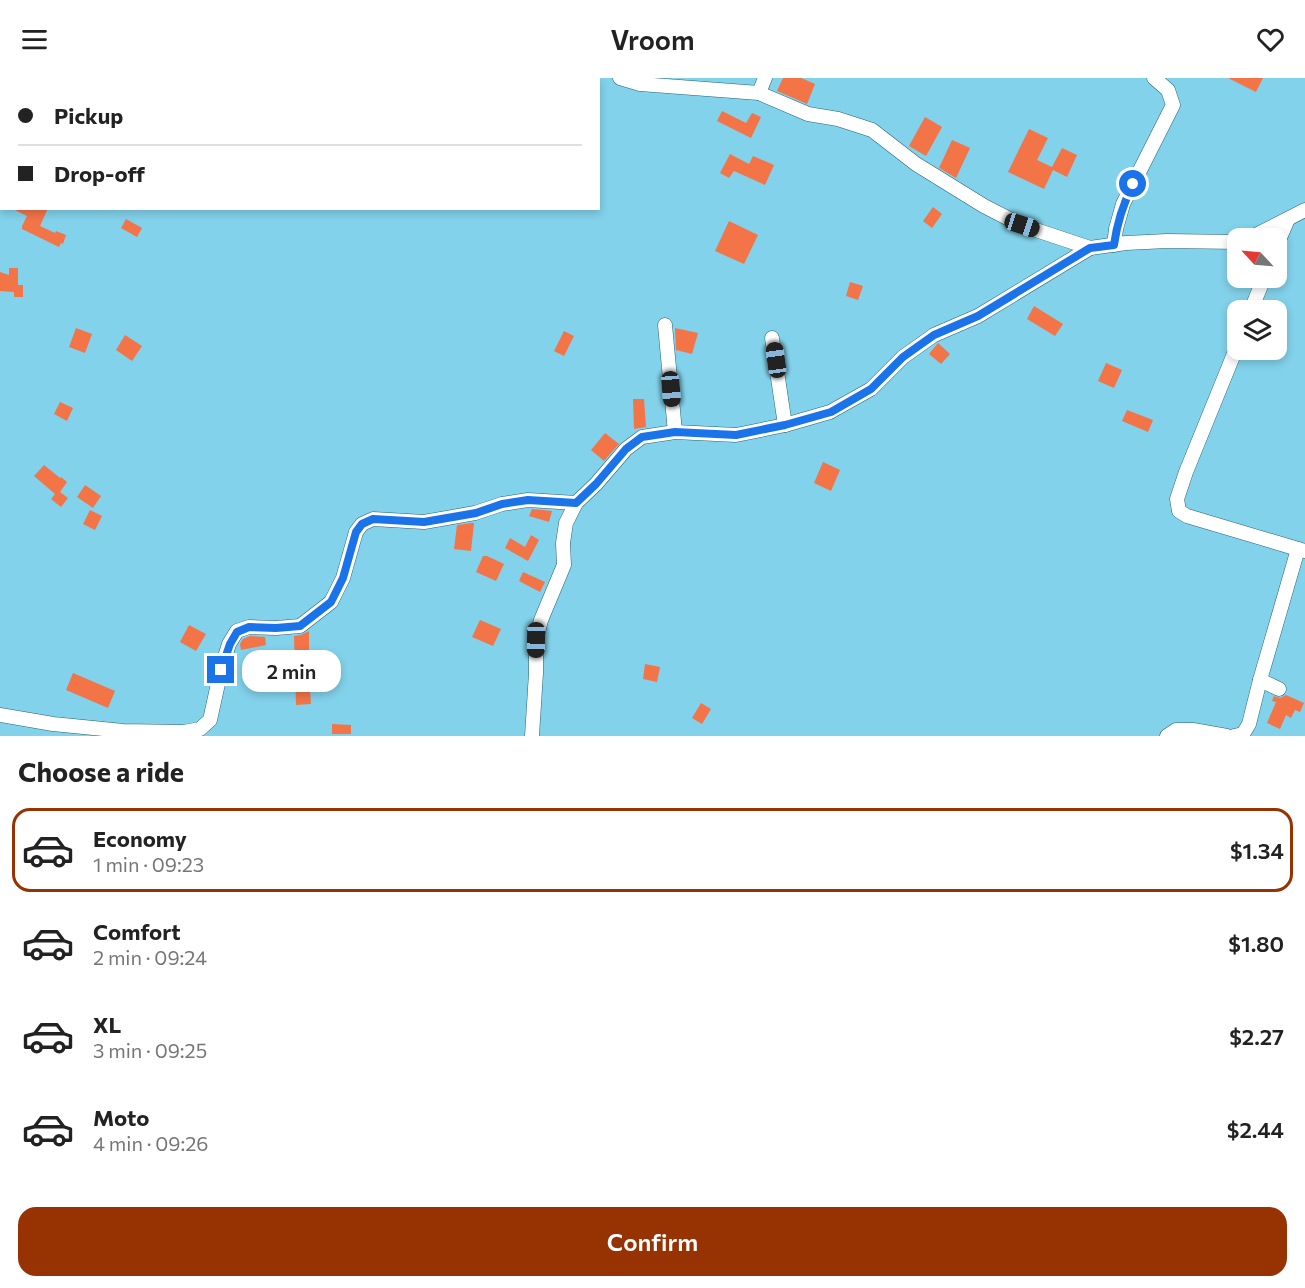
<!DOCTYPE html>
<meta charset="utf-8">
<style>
body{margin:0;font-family:Commissioner,sans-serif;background:#f2f2f2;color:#222;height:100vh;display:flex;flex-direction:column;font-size:22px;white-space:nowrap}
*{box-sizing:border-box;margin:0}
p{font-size:20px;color:#767676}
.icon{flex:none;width:33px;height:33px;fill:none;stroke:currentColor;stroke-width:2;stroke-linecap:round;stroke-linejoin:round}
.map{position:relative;height:658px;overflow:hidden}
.panel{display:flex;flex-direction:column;background:#fff;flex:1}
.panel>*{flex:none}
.guide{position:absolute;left:0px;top:0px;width:600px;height:132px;box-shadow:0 3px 9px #0003;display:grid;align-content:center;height:132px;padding:0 18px;background:#fff}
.needle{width:39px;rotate:296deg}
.tools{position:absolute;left:1227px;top:150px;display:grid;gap:12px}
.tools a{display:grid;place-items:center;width:60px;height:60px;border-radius:12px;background:#fff;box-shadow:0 3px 9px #0003;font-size:30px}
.end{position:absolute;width:27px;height:27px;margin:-14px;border:8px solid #1a73e8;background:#fff;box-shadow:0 0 0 3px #fff}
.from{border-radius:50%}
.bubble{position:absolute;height:42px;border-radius:18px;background:#fff;box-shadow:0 3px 9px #0003;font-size:20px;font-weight:600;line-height:42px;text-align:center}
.car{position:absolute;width:18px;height:36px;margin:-18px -9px;border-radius:8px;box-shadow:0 0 4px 2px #0007;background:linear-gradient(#222 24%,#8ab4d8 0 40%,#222 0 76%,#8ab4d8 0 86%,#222 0)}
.guide b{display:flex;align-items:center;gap:21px;height:57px;font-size:22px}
.guide b+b{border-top:2px solid #e0e0e0}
.guide i{width:15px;height:15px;background:#222}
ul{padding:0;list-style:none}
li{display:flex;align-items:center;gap:18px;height:84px;margin:0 12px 9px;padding:0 6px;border:3px solid transparent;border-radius:18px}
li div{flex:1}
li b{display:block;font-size:22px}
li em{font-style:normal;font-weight:600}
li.current{border-color:#973203}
li>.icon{width:54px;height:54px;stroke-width:1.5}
h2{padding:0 18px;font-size:27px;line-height:72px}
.action{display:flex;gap:12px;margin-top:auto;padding:12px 18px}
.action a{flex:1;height:69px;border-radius:18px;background:#973203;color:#fff;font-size:24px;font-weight:600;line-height:69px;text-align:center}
header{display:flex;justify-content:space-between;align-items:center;height:78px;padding:0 18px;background:#fff;font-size:27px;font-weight:600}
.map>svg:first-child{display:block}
</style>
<header><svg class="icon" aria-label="menu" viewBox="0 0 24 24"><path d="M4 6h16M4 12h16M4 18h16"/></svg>Vroom<svg class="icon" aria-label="heart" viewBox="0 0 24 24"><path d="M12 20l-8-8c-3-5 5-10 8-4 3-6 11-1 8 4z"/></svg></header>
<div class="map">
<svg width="1305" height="658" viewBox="0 0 1305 658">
<rect width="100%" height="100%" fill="#82d2eb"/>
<!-- building -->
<g fill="#f37447">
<path d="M783,0H801L815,6L807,26L777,13Z"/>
<path d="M1228,0H1263L1256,14Z"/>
<path d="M722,33L746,45L752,35L761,39L751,60L717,43Z"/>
<path d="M925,39L942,49L926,78L909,68Z"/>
<path d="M1029,51L1048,60L1037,82L1052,89L1062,70L1077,77L1067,99L1053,92L1044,111L1008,94Z"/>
<path d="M952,62L970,70L956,100L939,90Z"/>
<path d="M730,76L749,86L753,78L774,87L765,107L734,93L729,100L720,95Z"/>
<path d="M933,129L942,136L932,150L923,143Z"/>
<path d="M11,130H48L40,148L55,155L56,153L66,157L63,166L61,165L59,169L22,151V148L27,138Z"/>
<path d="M126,141L142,150L137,159L121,150Z"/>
<path d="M729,143L758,157L744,186L715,173Z"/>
<path d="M9,190H18V207H23V219H14V214L0,213V194L9,197Z"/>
<path d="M850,204L863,208L858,222L846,218Z"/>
<path d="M1034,228L1063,246L1055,258L1027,241Z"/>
<path d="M76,250L92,256L85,275L69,269Z"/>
<path d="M675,250L698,255L692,276L676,272Z"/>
<path d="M564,253L574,258L564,278L554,273Z"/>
<path d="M125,257L142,268L132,283L116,272Z"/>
<path d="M938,265L950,276L941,286L929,276Z"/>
<path d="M1106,285L1122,292L1114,310L1098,303Z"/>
<path d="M633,321H644L646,349L634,351Z"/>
<path d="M60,324L73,330L67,343L54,336Z"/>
<path d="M1127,332L1153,342L1148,354L1122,343Z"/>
<path d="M605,355L619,366L604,383L591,372Z"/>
<path d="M823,384L840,392L831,413L814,405Z"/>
<path d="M44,387L60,400L61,399L67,404L60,414L68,420L61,429L51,421L55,416L34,398Z"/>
<path d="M85,407L101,418L93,430L77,419Z"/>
<path d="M532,431L552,433L549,444L529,438Z"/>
<path d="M90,432L102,438L95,452L83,446Z"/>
<path d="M472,445H474L471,473L454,471L457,447Z"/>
<path d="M531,457L539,462L528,483L505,470L510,460L525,469Z"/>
<path d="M483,478H487L504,486L496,503L476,494Z"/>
<path d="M523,494L545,504L540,514L519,503Z"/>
<path d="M480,542L501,551L493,568L472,559Z"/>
<path d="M189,547L206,556L196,573L180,564Z"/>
<path d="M309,553V597L311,626L296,627L294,558L301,557Z"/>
<path d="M250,558L265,559L266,567L241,572L240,566L243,561Z"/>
<path d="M645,586L660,589L657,604L643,601Z"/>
<path d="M73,595L115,613L108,630L66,612Z"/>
<path d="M1286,617L1304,625L1300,634L1295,632L1291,640L1286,637L1280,651L1267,645L1276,624L1272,623L1274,618L1280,620Z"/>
<path d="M701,625L711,631L702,646L692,640Z"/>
<path d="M332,646L351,647V656H332Z"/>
</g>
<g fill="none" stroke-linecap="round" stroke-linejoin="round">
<defs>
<g id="minor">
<path d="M620,0L640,6L759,15L808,36L838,41L872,52L916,86L984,128L1021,147L1090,170L1126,165L1167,163L1238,164"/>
<path d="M759,15L765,0"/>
<path d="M1250,160L1305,132"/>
<path d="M1114,167L1116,151L1123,126L1173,27L1168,12L1154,0"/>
<path d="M1276,169L1288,141"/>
<path d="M1251,232L1264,200"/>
<path d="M665,247L675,354"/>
<path d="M772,260L785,347"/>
<path d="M1238,266L1186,394L1177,421L1179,433L1187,438L1298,471"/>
<path d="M1260,602L1279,611"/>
<path d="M0,637L53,646L123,653L184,654L200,651L210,642L221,592L229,566L237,553L249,549L276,550L300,548L331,524L343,500L356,454L362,446L373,441L424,444L475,435L502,426L528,422L576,425"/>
<path d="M532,658L536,595V562L541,542L564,487L563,465L566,445L576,425L596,406L626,371L642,359L675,354L736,357L785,347L830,334L871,311L903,279L934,257L978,238L1090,170"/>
<path d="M1167,658L1176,652H1193L1227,658"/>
<path d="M1234,658L1243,656L1249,646L1260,602L1298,471L1305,473"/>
</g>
</defs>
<!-- minor casing -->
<use href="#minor" stroke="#246273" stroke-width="15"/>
<!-- minor -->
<use href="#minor" stroke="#fff" stroke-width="14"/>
</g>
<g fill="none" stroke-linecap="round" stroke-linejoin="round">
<!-- route -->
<path stroke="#1a73e8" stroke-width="8" d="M221,592L230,566L237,554L249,549L276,550L300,548L331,524L343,500L356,454L362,446L373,441L424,444L476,435L502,426L528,422L576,425L596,406L626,371L642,359L675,354L736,357L785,347L831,334L871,311L903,279L934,257L978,238L1090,170L1114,167C1117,145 1123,126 1133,106"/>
</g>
</svg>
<div class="tools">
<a><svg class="needle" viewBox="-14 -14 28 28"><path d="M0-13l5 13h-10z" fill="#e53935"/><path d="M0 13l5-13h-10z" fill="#767676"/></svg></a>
<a><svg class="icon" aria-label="layers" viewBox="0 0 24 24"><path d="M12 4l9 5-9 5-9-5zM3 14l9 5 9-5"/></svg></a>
</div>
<i class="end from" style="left:1133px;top:106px"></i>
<i class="end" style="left:221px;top:592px"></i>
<div class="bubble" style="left:242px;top:572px;width:99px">2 min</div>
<i class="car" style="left:1022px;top:147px;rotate:108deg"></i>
<i class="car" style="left:776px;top:282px;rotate:352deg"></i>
<i class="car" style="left:671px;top:311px;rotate:175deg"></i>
<i class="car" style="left:536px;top:562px;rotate:181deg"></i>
<div class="guide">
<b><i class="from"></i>Pickup</b>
<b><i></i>Drop-off</b>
</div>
</div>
<section class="panel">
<h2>Choose a ride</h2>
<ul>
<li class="current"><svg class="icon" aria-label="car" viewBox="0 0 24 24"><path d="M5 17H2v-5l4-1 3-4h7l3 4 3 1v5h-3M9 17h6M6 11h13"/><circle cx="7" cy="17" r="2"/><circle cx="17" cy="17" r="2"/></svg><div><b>Economy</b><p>1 min · 09:23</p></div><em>$1.34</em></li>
<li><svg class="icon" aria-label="car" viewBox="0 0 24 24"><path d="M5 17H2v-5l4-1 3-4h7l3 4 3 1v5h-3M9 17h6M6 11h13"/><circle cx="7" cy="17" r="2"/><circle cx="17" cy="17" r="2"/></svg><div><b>Comfort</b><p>2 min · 09:24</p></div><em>$1.80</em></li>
<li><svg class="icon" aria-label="car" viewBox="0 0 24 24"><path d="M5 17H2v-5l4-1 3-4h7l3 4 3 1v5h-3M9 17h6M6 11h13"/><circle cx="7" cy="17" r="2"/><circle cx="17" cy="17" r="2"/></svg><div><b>XL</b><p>3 min · 09:25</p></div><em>$2.27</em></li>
<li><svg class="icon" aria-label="car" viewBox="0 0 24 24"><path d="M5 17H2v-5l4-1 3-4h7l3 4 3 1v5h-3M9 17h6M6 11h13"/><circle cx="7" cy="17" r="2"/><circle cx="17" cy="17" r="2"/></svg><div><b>Moto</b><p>4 min · 09:26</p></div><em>$2.44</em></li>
</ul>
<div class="action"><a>Confirm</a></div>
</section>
